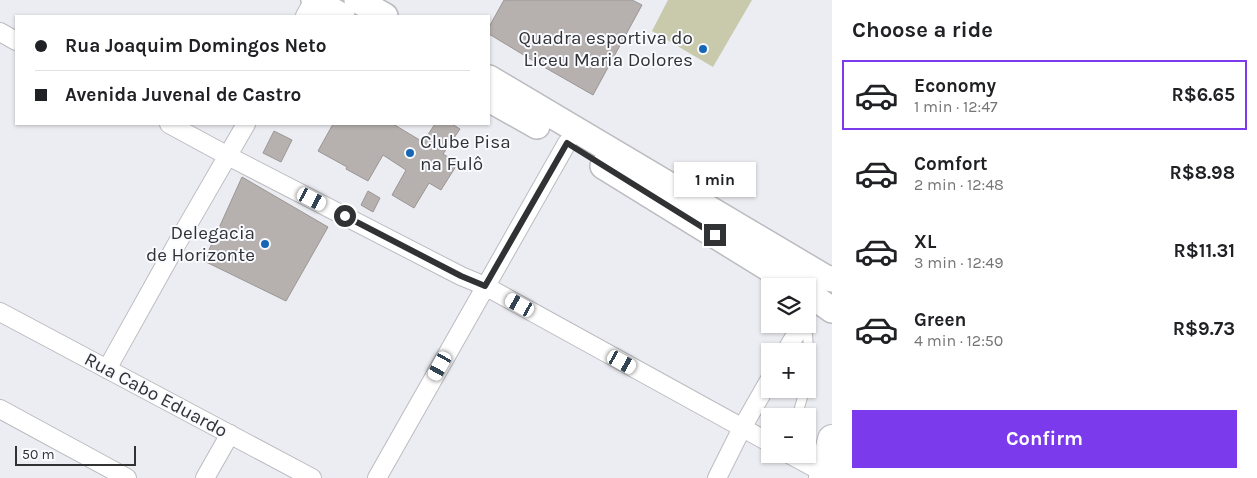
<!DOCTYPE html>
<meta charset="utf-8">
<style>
body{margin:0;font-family:Karla,sans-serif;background:#f2f2f2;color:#202124;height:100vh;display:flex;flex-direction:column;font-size:19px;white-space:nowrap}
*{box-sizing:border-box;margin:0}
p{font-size:16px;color:#757577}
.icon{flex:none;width:28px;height:28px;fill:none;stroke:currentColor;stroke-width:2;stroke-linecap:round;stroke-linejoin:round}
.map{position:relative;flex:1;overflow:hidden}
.sheet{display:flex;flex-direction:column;background:#fff;width:425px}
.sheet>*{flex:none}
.top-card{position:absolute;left:15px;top:15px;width:475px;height:110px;border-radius:0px;box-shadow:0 1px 4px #0004;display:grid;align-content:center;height:110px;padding:0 20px;background:#fff}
.controls{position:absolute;left:761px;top:278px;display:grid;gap:10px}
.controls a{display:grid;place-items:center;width:55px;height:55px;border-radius:0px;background:#fff;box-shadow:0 1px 4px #0004;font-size:25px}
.scale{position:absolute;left:15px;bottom:12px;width:121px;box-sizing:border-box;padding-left:5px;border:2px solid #313234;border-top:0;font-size:14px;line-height:18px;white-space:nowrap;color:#313234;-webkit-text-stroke:4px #f9faff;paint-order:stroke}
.end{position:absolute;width:22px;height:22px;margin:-11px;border:6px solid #313234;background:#fff;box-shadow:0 0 0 2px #fff}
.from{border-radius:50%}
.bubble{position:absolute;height:35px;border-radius:0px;background:#fff;box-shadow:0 1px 4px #0004;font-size:16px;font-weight:700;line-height:35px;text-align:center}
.car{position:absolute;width:15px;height:30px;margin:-15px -8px;border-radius:6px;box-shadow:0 0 4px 1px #0007;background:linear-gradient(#fff 24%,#345 0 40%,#fff 0 76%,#345 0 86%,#fff 0)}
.top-card b{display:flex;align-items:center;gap:18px;height:48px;font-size:19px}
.top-card b+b{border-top:1px solid #e0e0e0}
.top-card i{width:12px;height:12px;background:#202124}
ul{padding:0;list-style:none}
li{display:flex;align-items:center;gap:15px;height:70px;margin:0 10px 8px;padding:0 10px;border:2px solid transparent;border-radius:0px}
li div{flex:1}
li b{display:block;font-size:19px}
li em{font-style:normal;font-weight:700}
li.on{border-color:#7c3aed}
li>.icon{width:45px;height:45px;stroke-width:1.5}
h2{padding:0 20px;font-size:22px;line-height:60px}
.cta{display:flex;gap:10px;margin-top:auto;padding:10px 20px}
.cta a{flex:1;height:58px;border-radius:0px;background:#7c3aed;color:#fff;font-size:20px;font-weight:700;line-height:58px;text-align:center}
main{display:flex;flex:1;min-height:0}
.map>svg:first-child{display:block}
</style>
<main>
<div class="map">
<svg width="832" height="478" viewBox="0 0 832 478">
<rect width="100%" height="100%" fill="#ecedf2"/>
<!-- green -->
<path fill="#c8caab" d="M668,0H752L713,67L652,31Z"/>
<!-- building -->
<g fill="#b6b1af" stroke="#9b9694">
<path d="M504,0H632L642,5L593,95L537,63L489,34V27Z"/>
<path d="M333,124H393L423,142L435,124H452L460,129L443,154L458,163L441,190L429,183L414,208L392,195L406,170L383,155L368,181L346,169L347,167L318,151Z"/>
<path d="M274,131L292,140L281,162L263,153Z"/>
<path d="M242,177L328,227L286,301L204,261Z"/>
<path d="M368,191L380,198L373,212L361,205Z"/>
</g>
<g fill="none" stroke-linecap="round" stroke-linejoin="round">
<defs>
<g id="lane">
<path d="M806,324C809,340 809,354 808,371"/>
<path d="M797,416L805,389"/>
</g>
<g id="street">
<path d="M305,16L314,0"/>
<path d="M0,32L16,41"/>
<path d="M169,124L228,156L461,276L485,286L770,443"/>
<path d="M0,312L312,478"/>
<path d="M786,351L802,324"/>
<path d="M107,369L179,240L246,124"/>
<path d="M0,409L127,478"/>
<path d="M789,454L824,473"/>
<path d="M205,478L230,434"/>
<path d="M377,478L567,143"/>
<path d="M717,478L742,428L770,379"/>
</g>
<g id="secondary">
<path d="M314,0L342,16"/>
<path d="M357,0L385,16"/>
<path d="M489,78L826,278L832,279"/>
<path d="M489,99L537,126"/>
<path d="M603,166L797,286"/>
<path d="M808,293L832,310"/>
</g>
<path id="highway" d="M823,478L832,439"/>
</defs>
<!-- lane casing -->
<use href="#lane" stroke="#bbbbc0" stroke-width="11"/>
<!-- street casing -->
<use href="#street" stroke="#bbbbc0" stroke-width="20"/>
<!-- secondary casing -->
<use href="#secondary" stroke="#bbbbc0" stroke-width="28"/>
<!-- highway casing -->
<use href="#highway" stroke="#bbbbc0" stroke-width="30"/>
<!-- lane -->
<use href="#lane" stroke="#fff" stroke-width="9"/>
<!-- street -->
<use href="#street" stroke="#fff" stroke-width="18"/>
<!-- secondary -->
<use href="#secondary" stroke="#fff" stroke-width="25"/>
<!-- highway -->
<use href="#highway" stroke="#fff" stroke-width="28"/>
</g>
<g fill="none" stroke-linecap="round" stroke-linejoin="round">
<!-- route -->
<path stroke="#313234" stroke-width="6" d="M345,216L461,276L485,286L567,143L715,235"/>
</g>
<!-- markers -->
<g fill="#1666b5" stroke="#f9faff" stroke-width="2">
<circle cx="703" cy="49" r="5"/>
<circle cx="410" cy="153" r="5"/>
<circle cx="265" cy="244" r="5"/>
</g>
<g text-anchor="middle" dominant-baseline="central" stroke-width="4" stroke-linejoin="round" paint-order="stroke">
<!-- poi labels -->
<g font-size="19" fill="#313234" stroke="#f9faff" text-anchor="end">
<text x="693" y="38">Quadra esportiva do<tspan x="693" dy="22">Liceu Maria Dolores</tspan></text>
<text x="420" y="142" text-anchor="start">Clube Pisa<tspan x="420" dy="22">na Fulô</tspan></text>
<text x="255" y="233">Delegacia<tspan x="255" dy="22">de Horizonte</tspan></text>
</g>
<!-- street labels -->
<g font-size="19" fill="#313234" stroke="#f9faff">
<text transform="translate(156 395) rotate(28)">Rua Cabo Eduardo</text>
</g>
</g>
</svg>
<div class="controls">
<a><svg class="icon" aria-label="layers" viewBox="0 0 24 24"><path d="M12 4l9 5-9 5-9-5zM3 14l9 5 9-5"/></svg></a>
<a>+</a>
<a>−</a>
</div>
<div class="scale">50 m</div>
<i class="end from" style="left:345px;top:216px"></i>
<i class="end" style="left:715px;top:235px"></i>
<div class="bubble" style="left:674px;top:162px;width:82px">1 min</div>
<i class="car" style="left:312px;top:199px;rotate:117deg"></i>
<i class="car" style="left:520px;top:305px;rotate:299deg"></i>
<i class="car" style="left:622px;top:362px;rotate:119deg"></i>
<i class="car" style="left:440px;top:366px;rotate:209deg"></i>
<div class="top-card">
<b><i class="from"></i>Rua Joaquim Domingos Neto</b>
<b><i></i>Avenida Juvenal de Castro</b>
</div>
</div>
<section class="sheet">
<h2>Choose a ride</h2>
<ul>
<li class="on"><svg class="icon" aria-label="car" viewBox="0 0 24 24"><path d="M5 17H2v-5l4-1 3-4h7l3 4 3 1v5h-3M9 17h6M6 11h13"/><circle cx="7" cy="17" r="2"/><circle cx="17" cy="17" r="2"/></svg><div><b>Economy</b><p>1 min · 12:47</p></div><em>R$6.65</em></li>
<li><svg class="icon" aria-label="car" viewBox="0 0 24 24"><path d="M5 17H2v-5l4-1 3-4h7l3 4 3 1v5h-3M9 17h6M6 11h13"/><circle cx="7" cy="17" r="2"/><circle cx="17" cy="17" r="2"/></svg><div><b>Comfort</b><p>2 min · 12:48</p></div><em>R$8.98</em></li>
<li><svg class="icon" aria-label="car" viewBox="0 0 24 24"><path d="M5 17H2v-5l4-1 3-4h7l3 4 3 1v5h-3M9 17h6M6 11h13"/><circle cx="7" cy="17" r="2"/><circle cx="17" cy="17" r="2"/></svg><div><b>XL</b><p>3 min · 12:49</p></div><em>R$11.31</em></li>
<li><svg class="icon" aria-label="car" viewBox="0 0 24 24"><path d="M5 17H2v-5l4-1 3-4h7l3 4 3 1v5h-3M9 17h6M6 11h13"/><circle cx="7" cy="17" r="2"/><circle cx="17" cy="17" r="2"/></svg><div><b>Green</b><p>4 min · 12:50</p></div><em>R$9.73</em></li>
</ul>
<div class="cta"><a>Confirm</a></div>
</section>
</main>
